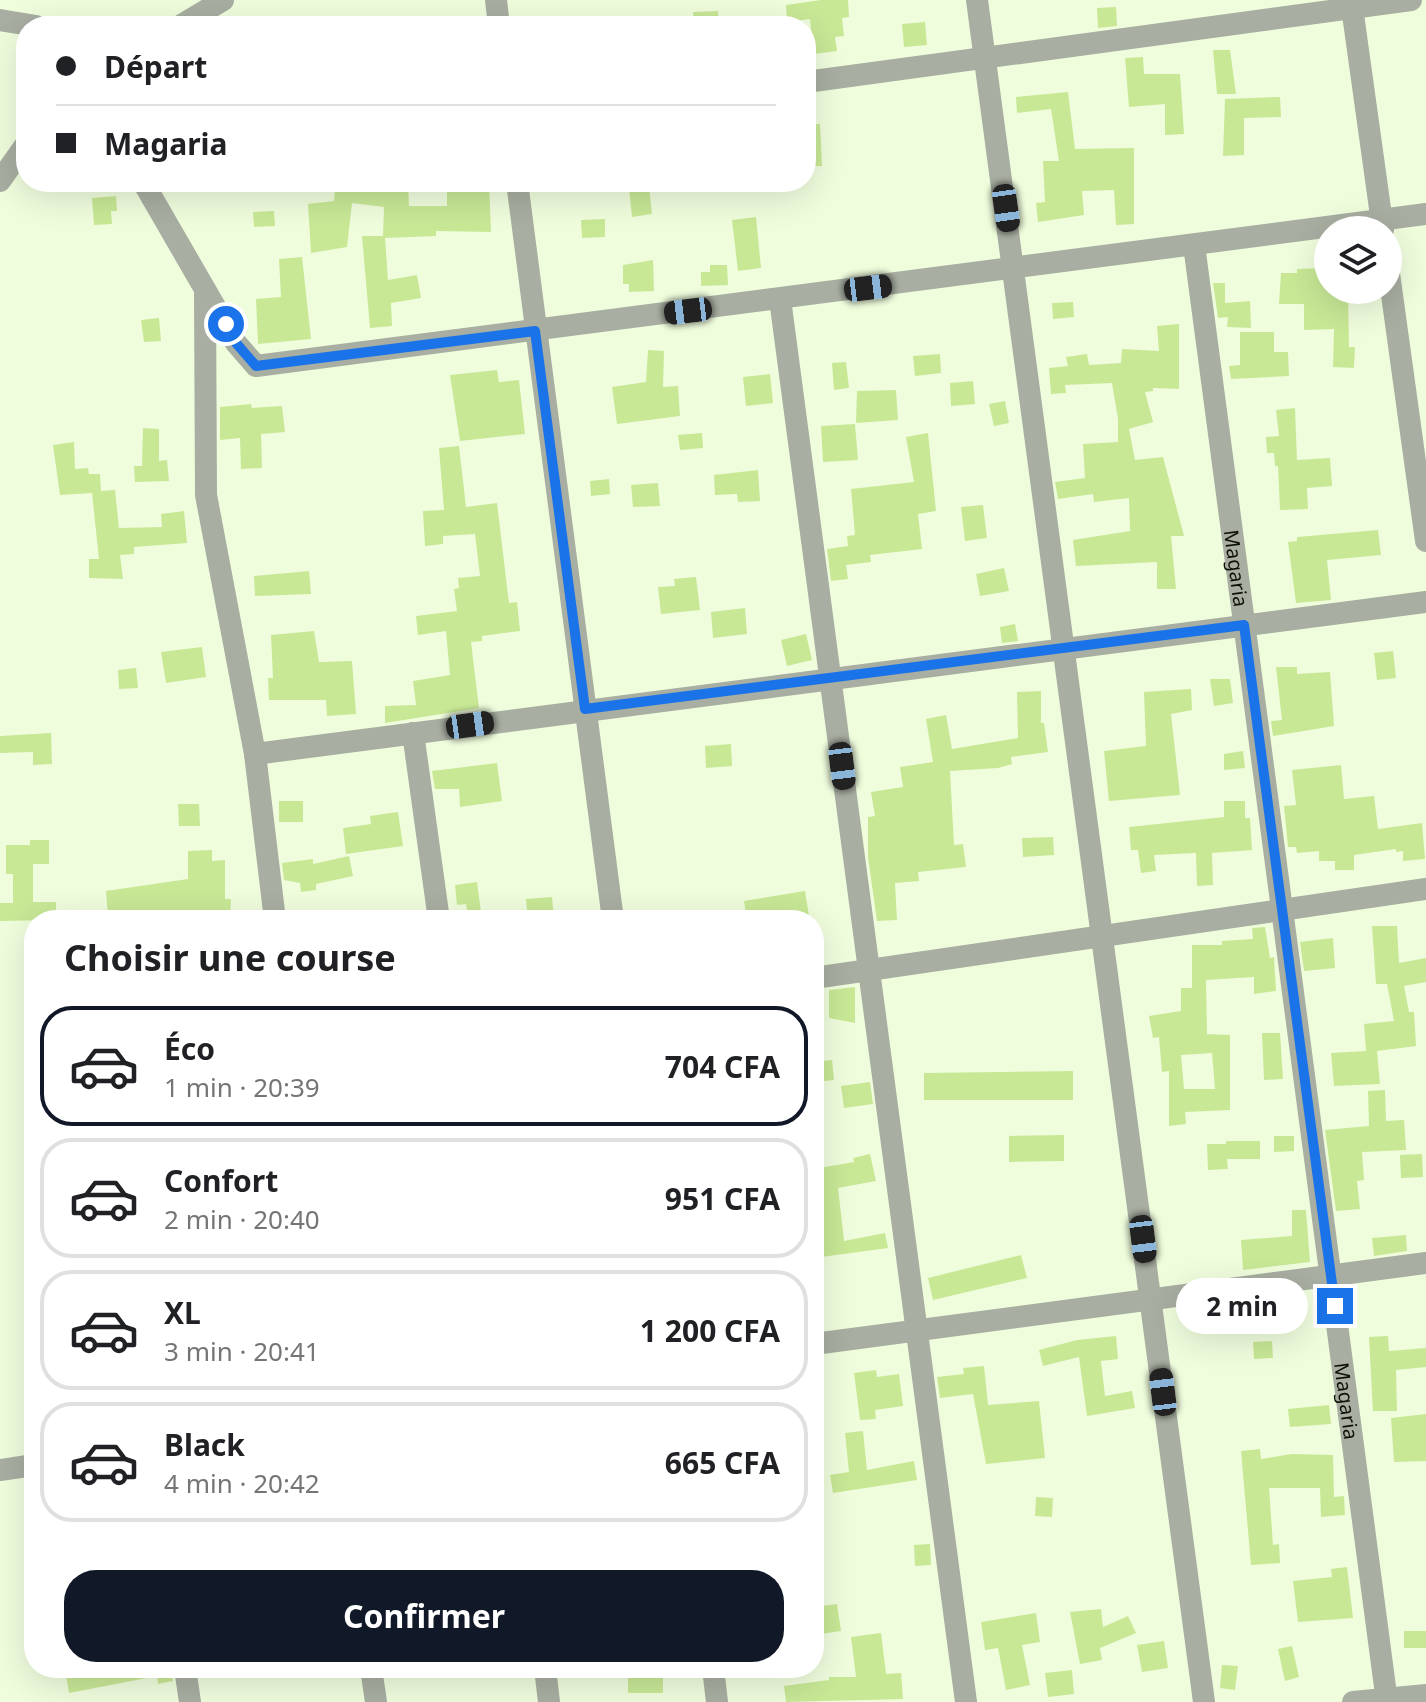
<!DOCTYPE html>
<html lang="fr">
<meta charset="utf-8">
<style>
body{margin:0;font-family:"Noto Sans",sans-serif;background:#f2f2f2;color:#202124;height:100vh;display:flex;flex-direction:column;font-size:30px;white-space:nowrap}
*{box-sizing:border-box;margin:0}
p{font-size:26px;color:#757577}
.icon{flex:none;width:44px;height:44px;fill:none;stroke:currentColor;stroke-width:2;stroke-linecap:round;stroke-linejoin:round}
.map{position:relative;flex:1;overflow:hidden}
.side{position:absolute;left:24px;top:910px;width:800px;height:768px;display:flex;flex-direction:column;background:#fff;border-radius:32px;box-shadow:0 8px 32px #0002}
.side>*{flex:none}
.top-card{position:absolute;left:16px;top:16px;width:800px;height:176px;border-radius:32px;box-shadow:0 8px 32px #0002;display:grid;align-content:center;height:176px;padding:0 40px;background:#fff}
.controls{position:absolute;left:1314px;top:216px;display:grid;gap:16px}
.controls a{display:grid;place-items:center;width:88px;height:88px;border-radius:50%;background:#fff;box-shadow:0 8px 32px #0002;font-size:40px}
.end{position:absolute;width:36px;height:36px;margin:-18px;border:10px solid #1a73e8;background:#fff;box-shadow:0 0 0 4px #fff}
.from{border-radius:50%}
.bubble{position:absolute;height:56px;border-radius:28px;background:#fff;box-shadow:0 8px 32px #0002;font-size:26px;font-weight:700;line-height:56px;text-align:center}
.car{position:absolute;width:24px;height:48px;margin:-24px -12px;border-radius:10px;box-shadow:0 0 6px 2px #0007;background:linear-gradient(#222 24%,#8ab4d8 0 40%,#222 0 76%,#8ab4d8 0 86%,#222 0)}
.top-card b{display:flex;align-items:center;gap:28px;height:76px;font-size:30px}
.top-card b+b{border-top:2px solid #e0e0e0}
.top-card i{width:20px;height:20px;background:#202124}
ul{padding:0;list-style:none}
li{display:flex;align-items:center;gap:24px;height:120px;margin:0 16px 12px;padding:0 24px;border:4px solid #e0e0e0;border-radius:32px}
li div{flex:1}
li b{display:block;font-size:30px}
li em{font-style:normal;font-weight:700}
li.selected{border-color:#111827}
li>.icon{width:72px;height:72px;stroke-width:1.5}
h2{padding:0 40px;font-size:36px;line-height:96px}
.button{display:flex;gap:16px;margin-top:auto;padding:16px 40px}
.button a{flex:1;height:92px;border-radius:32px;background:#111827;color:#fff;font-size:32px;font-weight:700;line-height:92px;text-align:center}
.map>svg:first-child{display:block}
</style>
<div class="map">
<svg width="1426" height="1702" viewBox="0 0 1426 1702">
<rect width="100%" height="100%" fill="#f0fddd"/>
<!-- building -->
<g fill="#c8e896" fill-rule="evenodd">
<path d="M821,0H848L849,17L842,18L844,36L835,37L837,51L814,54L810,19L787,22L786,5Z"/>
<path d="M1116,7L1117,26L1098,28L1097,8Z"/>
<path d="M718,11L719,26H694L693,12Z"/>
<path d="M925,22L927,45L904,47L902,24Z"/>
<path d="M1213,50H1230L1236,94H1217Z"/>
<path d="M1143,57L1144,74H1180L1184,134L1165,135V104L1129,107L1125,58Z"/>
<path d="M1068,92L1075,149L1134,148V224L1116,225L1114,190L1082,191L1084,215L1038,222L1036,203L1045,202L1043,161H1059L1051,109L1017,113L1016,97Z"/>
<path d="M1280,97L1281,117L1244,118V155L1223,156L1225,99Z"/>
<path d="M806,124H820L822,166H806Z"/>
<path d="M392,182H408L409,206H447V182H489L491,232L436,231V236L385,238L388,280L417,275L421,298L391,303L392,326L370,328L362,236H383L384,207L352,203L347,247L311,253L308,204L334,201L335,187L366,190L367,183L392,187Z"/>
<path d="M649,186L652,214L632,217L629,188Z"/>
<path d="M116,196L117,211H111L112,224L94,225L92,198Z"/>
<path d="M274,211L275,226L254,227L253,212Z"/>
<path d="M756,217L761,268L738,271L732,220Z"/>
<path d="M605,219V237L582,238L581,220Z"/>
<path d="M302,257L311,339L258,344L256,299L281,297L279,259Z"/>
<path d="M653,260L654,291L629,292V284H623V265Z"/>
<path d="M710,265H727L728,285L701,286V272H710Z"/>
<path d="M1328,268V290H1348L1349,347H1355L1354,368L1333,367L1334,329L1304,330V304H1279L1281,273H1297V269Z"/>
<path d="M1213,283H1225V303L1250,301L1251,328L1227,327L1228,317L1218,318Z"/>
<path d="M1073,302L1074,317L1053,319L1052,303Z"/>
<path d="M159,318L161,341L144,342L141,320Z"/>
<path d="M1179,324V389L1153,388V391L1145,392L1153,422L1129,429L1135,460L1163,457L1184,536H1171L1176,589H1157V562L1076,566L1073,540L1130,531L1129,498L1094,502L1093,494L1058,499L1055,482L1085,478L1083,444L1118,442V419L1112,383L1065,385L1066,393L1051,394L1049,368L1068,366L1066,357L1087,354L1089,365L1121,363L1122,349L1159,351L1157,326Z"/>
<path d="M1240,332H1274V352H1288L1289,376L1231,379L1229,366L1240,365Z"/>
<path d="M648,350L664,351L663,387L678,386L680,416L617,424L612,387L646,382Z"/>
<path d="M940,354L941,373L915,376L913,356Z"/>
<path d="M846,362L849,388L834,390L832,363Z"/>
<path d="M497,370L499,382L519,380L525,434L460,441L450,375Z"/>
<path d="M770,374L773,403L746,406L743,377Z"/>
<path d="M973,381L975,404L951,406L950,383Z"/>
<path d="M896,390L898,420L856,423L857,391Z"/>
<path d="M1005,401L1009,423L994,426L989,404Z"/>
<path d="M251,404L252,408L282,406L285,432L261,434L262,468L241,469L240,438L220,440V407Z"/>
<path d="M1295,408L1297,460L1330,458L1332,486L1307,488L1308,509L1280,510L1278,466H1275L1274,453H1267L1266,437L1279,436L1276,410Z"/>
<path d="M855,424L858,460L823,462L821,426Z"/>
<path d="M143,428L159,429V461L167,460L169,481L135,482L134,466H142Z"/>
<path d="M702,433L703,448L680,450L678,435Z"/>
<path d="M928,433L936,511L918,514L922,549L870,555L871,562L846,565L848,579L831,581L827,549L848,546L847,536L855,535L851,489L914,482L906,437Z"/>
<path d="M74,442L75,469L88,468L89,474H100L101,491L115,490L119,528L162,527L161,514L184,511L187,543L134,547V554L120,555L123,579L89,578V559H99L92,493L60,495L53,445Z"/>
<path d="M459,446L466,507L497,503L509,603L517,602L520,631L482,636V641L471,642L479,708L385,723V706L416,705L413,681L450,675L446,631L418,635L416,616L457,611L454,589L459,588L458,578L480,576L475,534L443,536V544L425,546L423,511L444,510L439,448Z"/>
<path d="M758,470L760,501L738,502L737,494L715,495L714,475Z"/>
<path d="M609,479L610,494L591,496L590,481Z"/>
<path d="M658,483L660,506L633,507L631,485Z"/>
<path d="M983,505L987,538L965,541L961,507Z"/>
<path d="M1378,530L1381,555L1327,560L1331,600L1296,603L1288,542L1297,541V537Z"/>
<path d="M1004,568L1009,591L980,596L976,574Z"/>
<path d="M309,571L311,594L255,596L254,576Z"/>
<path d="M696,577L700,610L661,614L658,587L675,586L674,579Z"/>
<path d="M745,608L747,634L713,638L711,612Z"/>
<path d="M1015,624L1018,641L1002,643L1000,627Z"/>
<path d="M314,631L319,662L352,661L356,714L327,716L326,700H269L268,678H273L271,635Z"/>
<path d="M806,634L812,660L787,666L781,640Z"/>
<path d="M202,647L206,677L166,683L161,652Z"/>
<path d="M1393,651L1396,678L1377,680L1374,653Z"/>
<path d="M1276,667H1297V674L1330,672L1334,726L1273,736L1271,721L1282,720Z"/>
<path d="M136,668L138,688L119,689L118,670Z"/>
<path d="M1210,679H1230L1233,703L1214,706Z"/>
<path d="M1191,689L1192,710L1171,714L1180,795L1109,801L1104,751L1146,746L1144,692Z"/>
<path d="M1041,691V723H1044L1048,752L1011,757L1012,764L998,768L950,771L954,845L963,844L966,867L918,872L919,881L895,883L897,920L877,921L868,857V817L875,816L871,792L903,787L900,767L933,762L926,719L946,715L952,749L1018,738L1017,692Z"/>
<path d="M51,733L52,764L33,765V752L0,753V736Z"/>
<path d="M731,744L732,766L706,768L705,746Z"/>
<path d="M1243,751L1245,768L1224,770V754Z"/>
<path d="M497,763L502,801L460,807L459,789H435L432,771Z"/>
<path d="M1341,765L1344,799L1374,796L1378,829L1422,823L1425,859L1403,861V851L1396,852V849L1354,855V870H1335V861H1319V851L1297,853L1296,847H1288L1284,806L1296,805L1292,770Z"/>
<rect x="279" y="801" width="24" height="21"/>
<path d="M1224,801H1245V818H1250L1252,850L1212,853L1213,885L1197,886L1196,853L1154,855L1156,871L1141,873L1138,850H1131L1129,827L1224,817Z"/>
<path d="M178,804H199L200,826H179Z"/>
<path d="M398,812L403,846L346,854L343,828L371,824L370,816Z"/>
<path d="M1053,837L1054,855L1023,857L1022,838Z"/>
<path d="M30,840H49V864H33V902H56V920L0,921V903H13V874H6V845H30Z"/>
<path d="M212,850V861L225,860V899H231L230,918L121,920V915L108,916L106,891L188,879V851Z"/>
<path d="M349,856L353,876L316,884V890L301,892L300,883L284,880L282,863L313,859V864Z"/>
<path d="M477,882L482,920H469L466,904L457,905L455,885Z"/>
<path d="M805,891L809,916L747,920L744,901Z"/>
<path d="M552,897L554,920H528L526,899Z"/>
<path d="M1372,926H1397L1399,963L1426,958V982L1404,986L1409,1012H1414L1416,1046L1377,1051L1380,1084L1334,1086L1331,1053L1366,1051L1364,1024L1394,1021L1387,984H1376Z"/>
<path d="M1265,927L1270,958L1274,957L1276,991L1254,994V977L1206,980L1207,1034L1230,1035V1110L1185,1112L1186,1124L1169,1126V1071L1162,1072L1159,1037L1153,1038L1149,1016L1181,1011V988H1192V945H1222V941L1253,939L1252,928ZM1212,1053L1215,1089H1184L1181,1055Z"/>
<path d="M1333,938L1335,968L1304,971L1300,942Z"/>
<path d="M855,987V1023L829,1018V990Z"/>
<path d="M1262,1033H1280L1283,1079L1264,1080Z"/>
<path d="M832,1060L834,1080L814,1082V1062Z"/>
<path d="M1073,1071V1100H924V1073Z"/>
<path d="M870,1082L873,1104L844,1108L841,1086Z"/>
<path d="M1385,1090L1386,1121L1404,1120L1406,1150L1362,1152L1364,1180L1357,1181L1360,1209L1336,1211L1325,1130L1369,1126L1368,1091Z"/>
<path d="M1064,1135V1161L1009,1162V1136Z"/>
<path d="M1274,1136H1294V1151L1274,1152Z"/>
<path d="M1226,1141H1260V1159H1227L1228,1169L1208,1170L1207,1144H1226Z"/>
<path d="M870,1154L876,1181L838,1188L844,1241L885,1233L888,1248L814,1258V1246L820,1245L814,1169L854,1162L853,1158Z"/>
<path d="M1422,1154L1423,1177L1401,1178L1400,1155Z"/>
<path d="M1292,1210H1306L1310,1262L1243,1270L1241,1240L1292,1236Z"/>
<path d="M1406,1235L1407,1251L1374,1256L1372,1238Z"/>
<path d="M1021,1255L1027,1278L933,1300L928,1278Z"/>
<path d="M1116,1336L1118,1359L1101,1361L1105,1396L1132,1391L1135,1408L1087,1416L1079,1357L1043,1366L1039,1350L1077,1340Z"/>
<path d="M1388,1336L1389,1351L1426,1348V1367L1396,1370L1397,1411H1373L1369,1337Z"/>
<path d="M1272,1341L1273,1358L1254,1359L1253,1342Z"/>
<path d="M984,1366L988,1405L1039,1401L1045,1458L986,1464L973,1394L940,1398L937,1377L964,1374L963,1368Z"/>
<path d="M876,1370L877,1377L899,1374L903,1406L875,1410L876,1419L860,1420L854,1373Z"/>
<path d="M1329,1405L1331,1424L1290,1427L1288,1409Z"/>
<path d="M1426,1414V1461L1394,1462L1391,1418Z"/>
<path d="M863,1431L867,1470L914,1461L917,1480L833,1493L830,1475L849,1472L845,1433Z"/>
<path d="M1260,1449L1261,1459L1292,1454L1333,1455L1334,1497L1344,1496L1345,1515L1321,1517L1320,1488H1269L1273,1545L1279,1544L1280,1563L1251,1565L1241,1451Z"/>
<path d="M1036,1497L1053,1498L1052,1517L1035,1516Z"/>
<path d="M930,1544L931,1565L915,1566L914,1545Z"/>
<path d="M1347,1567L1353,1618L1298,1622L1293,1581L1332,1577L1331,1569Z"/>
<path d="M837,1604L841,1631L814,1635V1607Z"/>
<path d="M1101,1609L1103,1627L1128,1616L1136,1633L1100,1648L1102,1660L1080,1664L1070,1612Z"/>
<path d="M1036,1613L1040,1642L1022,1645L1030,1685L1006,1690L998,1648L985,1650L981,1622Z"/>
<rect x="1404" y="1631" width="22" height="17"/>
<path d="M881,1633L886,1674L901,1673L903,1699L786,1702L784,1686L829,1680V1677H856L851,1637Z"/>
<path d="M1164,1641L1168,1668L1142,1672L1137,1645Z"/>
<path d="M1292,1646L1299,1677L1285,1681L1278,1649Z"/>
<path d="M1222,1665L1238,1666L1235,1690L1220,1688Z"/>
<path d="M65,1668H171L173,1681L158,1684L157,1676L69,1693Z"/>
<rect x="628" y="1668" width="35" height="25"/>
<path d="M1072,1670L1074,1694L1048,1697L1045,1673Z"/>
</g>
<g fill="none" stroke-linecap="round" stroke-linejoin="round">
<!-- minor -->
<g stroke="#a8aea1" stroke-width="22">
<path d="M496,0L499,26"/>
<path d="M977,0L1204,1702"/>
<path d="M1351,0L1383,230"/>
<path d="M0,20L36,26"/>
<path d="M180,26L223,0"/>
<path d="M806,82L1411,0"/>
<path d="M0,181L26,144"/>
<path d="M143,182L236,343L256,366L1426,214"/>
<path d="M517,182L613,920"/>
<path id="s1" d="M1194,245L1387,1702"/>
<path d="M1388,266L1426,541"/>
<path d="M205,291L206,495L255,754L275,920"/>
<path d="M780,299L966,1702"/>
<path d="M413,733L439,920"/>
<path d="M255,754L1426,602"/>
<path d="M814,978L1426,889"/>
<path d="M814,1344L1426,1263"/>
<path d="M0,1470L34,1465"/>
<path d="M185,1668L190,1702"/>
<path d="M371,1668L376,1702"/>
<path d="M545,1668L549,1702"/>
<path d="M713,1668L717,1702"/>
<path d="M1353,1702L1426,1695"/>
</g>
</g>
<g fill="none" stroke-linecap="round" stroke-linejoin="round">
<!-- route -->
<path stroke="#1a73e8" stroke-width="10" d="M226,324L236,343L256,366L535,331L585,709L1244,625L1335,1306"/>
</g>
<g text-anchor="middle" dominant-baseline="central" stroke-width="6" stroke-linejoin="round" paint-order="stroke">
<!-- street labels -->
<g font-size="20" fill="#0d1107" stroke="#fff">
<text stroke="none"><textPath href="#s1" startOffset="326">Magaria</textPath></text>
<text stroke="none"><textPath href="#s1" startOffset="1166">Magaria</textPath></text>
</g>
</g>
</svg>
<div class="controls">
<a><svg class="icon" aria-label="layers" viewBox="0 0 24 24"><path d="M12 4l9 5-9 5-9-5zM3 14l9 5 9-5"/></svg></a>
</div>
<i class="end from" style="left:226px;top:324px"></i>
<i class="end" style="left:1335px;top:1306px"></i>
<div class="bubble" style="left:1176px;top:1278px;width:132px">2 min</div>
<i class="car" style="left:1006px;top:208px;rotate:172deg"></i>
<i class="car" style="left:868px;top:288px;rotate:83deg"></i>
<i class="car" style="left:688px;top:311px;rotate:263deg"></i>
<i class="car" style="left:470px;top:725px;rotate:82deg"></i>
<i class="car" style="left:842px;top:766px;rotate:173deg"></i>
<i class="car" style="left:1143px;top:1239px;rotate:173deg"></i>
<i class="car" style="left:1163px;top:1392px;rotate:353deg"></i>
<div class="top-card">
<b><i class="from"></i>Départ</b>
<b><i></i>Magaria</b>
</div>
<section class="side">
<h2>Choisir une course</h2>
<ul>
<li class="selected"><svg class="icon" aria-label="car" viewBox="0 0 24 24"><path d="M5 17H2v-5l4-1 3-4h7l3 4 3 1v5h-3M9 17h6M6 11h13"/><circle cx="7" cy="17" r="2"/><circle cx="17" cy="17" r="2"/></svg><div><b>Éco</b><p>1 min · 20:39</p></div><em>704 CFA</em></li>
<li><svg class="icon" aria-label="car" viewBox="0 0 24 24"><path d="M5 17H2v-5l4-1 3-4h7l3 4 3 1v5h-3M9 17h6M6 11h13"/><circle cx="7" cy="17" r="2"/><circle cx="17" cy="17" r="2"/></svg><div><b>Confort</b><p>2 min · 20:40</p></div><em>951 CFA</em></li>
<li><svg class="icon" aria-label="car" viewBox="0 0 24 24"><path d="M5 17H2v-5l4-1 3-4h7l3 4 3 1v5h-3M9 17h6M6 11h13"/><circle cx="7" cy="17" r="2"/><circle cx="17" cy="17" r="2"/></svg><div><b>XL</b><p>3 min · 20:41</p></div><em>1 200 CFA</em></li>
<li><svg class="icon" aria-label="car" viewBox="0 0 24 24"><path d="M5 17H2v-5l4-1 3-4h7l3 4 3 1v5h-3M9 17h6M6 11h13"/><circle cx="7" cy="17" r="2"/><circle cx="17" cy="17" r="2"/></svg><div><b>Black</b><p>4 min · 20:42</p></div><em>665 CFA</em></li>
</ul>
<div class="button"><a>Confirmer</a></div>
</section>
</div>
